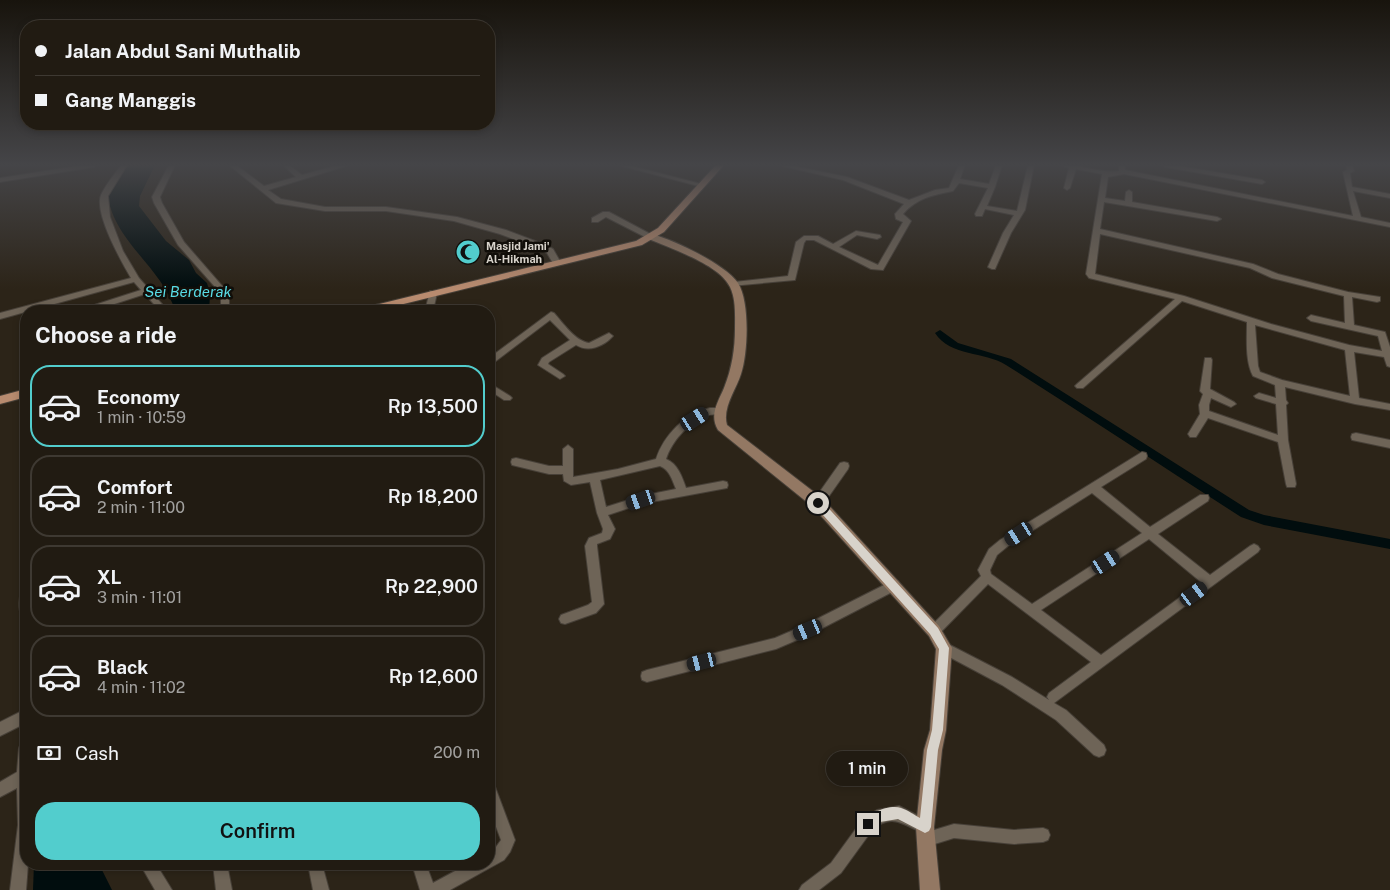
<!DOCTYPE html>
<meta charset="utf-8">
<style>
body{margin:0;font-family:"Public Sans",sans-serif;background:#29241b;color:#f1f3f6;height:100vh;display:flex;flex-direction:column;font-size:19px;white-space:nowrap}
*{box-sizing:border-box;margin:0}
p{font-size:16px;color:#a2a19f}
.icon{flex:none;width:28px;height:28px;fill:none;stroke:currentColor;stroke-width:2;stroke-linecap:round;stroke-linejoin:round}
.map{position:relative;flex:1;overflow:hidden}
.drawer{position:absolute;left:20px;top:305px;width:475px;height:565px;display:flex;flex-direction:column;background:#211b12;border-radius:20px;box-shadow:0 2px 8px #0003,0 0 0 1px #3e3932}
.drawer>*{flex:none}
.banner{position:absolute;left:20px;top:20px;width:475px;height:110px;border-radius:20px;box-shadow:0 2px 8px #0003,0 0 0 1px #3e3932;display:grid;align-content:center;height:110px;padding:0 15px;background:#211b12}
.end{position:absolute;width:22px;height:22px;margin:-11px;border:6px solid #d8d3cb;background:#111;box-shadow:0 0 0 2px #111}
.from{border-radius:50%}
.bubble{position:absolute;height:35px;border-radius:18px;background:#211b12;box-shadow:0 2px 8px #0003,0 0 0 1px #3e3932;font-size:16px;font-weight:600;line-height:35px;text-align:center}
.car{position:absolute;width:15px;height:30px;margin:-15px -8px;border-radius:6px;box-shadow:0 0 4px 1px #0007;background:linear-gradient(#222 24%,#8ab4d8 0 40%,#222 0 76%,#8ab4d8 0 86%,#222 0)}
.banner b{display:flex;align-items:center;gap:18px;height:48px;font-size:19px}
.banner b+b{border-top:1px solid #3e3932}
.banner i{width:12px;height:12px;background:#f1f3f6}
ul{padding:0;list-style:none}
li{display:flex;align-items:center;gap:15px;height:82px;margin:0 10px 8px;padding:0 5px;border:2px solid #3e3932;border-radius:20px}
li div{flex:1}
li b{display:block;font-size:19px}
li em{font-style:normal;font-weight:600}
li.active{border-color:#52cdcd}
li>.icon{width:45px;height:45px;stroke-width:1.5}
h2{padding:0 15px;font-size:22px;line-height:60px}
.pay{display:flex;align-items:center;gap:12px;height:55px;padding:0 15px;font-size:19px}
.pay p{margin-inline-start:auto}
.button{display:flex;gap:10px;margin-top:auto;padding:10px 15px}
.button a{flex:1;height:58px;border-radius:20px;background:#52cdcd;color:#111;font-size:20px;font-weight:600;line-height:58px;text-align:center}
.map>svg:first-child{display:block}
</style>
<div class="map">
<svg width="1390" height="890" viewBox="0 0 1390 890">
<rect width="100%" height="100%" fill="#2c2418"/>
<!-- water -->
<g fill="#010d0e">
<path d="M127,165H155L140,196L139,206L166,241L189,260L196,273L207,283L210,295L209,311H175C163,268 114,242 108,196Z"/>
<path d="M34,864H99L112,890H33Z"/>
</g>
<g fill="none" stroke-linecap="round" stroke-linejoin="round">
<!-- canal -->
<path fill="#010d0e" fill-rule="evenodd" d="M940,330L958,343L1011,359L1249,510L1264,515L1390,539V549L1264,525L1241,517C1163,467 1085,415 1006,365C984,351 951,357 935,333Z"/>
<defs>
<g id="street">
<path d="M84,165H97L94,167L0,182V178Z"/>
<path d="M121,165H127L108,196L110,217L123,251L139,278L168,311H160L145,294L93,311H81L82,309L141,290L134,282L0,319V313L131,278C121,261 94,213 101,195C106,184 115,174 121,165Z"/>
<path d="M169,165H175L160,197L162,203L184,242L223,287L229,297V311H221V297L216,288L178,245L154,203L152,197Z"/>
<path d="M229,165H236L264,186L296,177L285,167V165H289L302,175L338,165H347L346,166L268,190L281,199L325,207H386L457,217L506,230L543,244L553,249L561,263L560,265H554L547,253L537,248L500,234L454,221L386,211H325L276,203Z"/>
<path d="M618,165H628L705,185L702,187Z"/>
<path d="M778,165H789L847,177L909,200L935,190L949,188L959,165H965L960,179L989,184L996,165H1002L995,187L987,206L1017,211L1028,165H1034L1025,210L1011,233L995,269H992L988,267L1003,233L1014,215L985,209L982,216H976L975,214L988,188L959,183L953,191C933,195 917,198 903,214L911,221L883,270L871,269L814,240H806L804,243L795,280L731,286L730,284L734,282L788,276L796,242L804,236H818L833,244L856,231L880,235L881,237L877,239L857,235L839,247L878,265L903,222L896,219L895,214L904,204L843,180Z"/>
<path d="M1060,165C1079,163 1099,174 1119,171V165H1125V170L1353,216L1343,172L1347,170L1346,165H1352L1354,171L1350,173L1352,187L1390,194V198L1353,191L1361,217L1390,223V227L1124,174L1108,177L1105,198L1125,201L1126,192L1129,190L1132,192V202L1217,217L1221,219L1217,221L1104,202L1100,229L1253,264L1278,274L1348,292L1380,297V301L1377,302L1352,297L1354,325L1385,332L1390,347V367L1387,366L1384,357L1354,352L1359,398L1390,404V410L1355,404L1285,387L1286,400L1288,403L1286,405L1288,440L1296,484L1295,487H1287L1286,484L1278,442L1208,418L1196,437H1190L1188,434L1200,414L1199,405L1203,394L1200,391L1205,358H1211L1212,360L1210,389L1234,402L1236,404L1231,407L1211,398L1209,405V411L1278,435L1276,404L1256,398L1254,396L1259,393L1276,398L1275,385L1253,376C1245,361 1247,339 1247,322L1182,301L1083,388H1077L1075,386L1077,384L1175,299L1089,278L1086,274L1102,174L1076,169L1070,188L1067,190L1064,188L1069,168ZM1100,234L1250,268L1272,278L1344,296L1345,323L1311,315L1307,318L1311,321L1378,336L1382,351L1349,345L1271,324L1184,296L1095,274ZM1255,325L1345,350L1350,396L1282,380L1260,372L1258,366Z"/>
<path d="M1162,165H1174L1262,180L1265,182L1262,184L1165,167Z"/>
<path d="M603,212H609L656,237L652,239H649L606,217L598,222H592V218Z"/>
<path d="M430,291H433L437,293L433,311H425Z"/>
<path d="M551,312L554,313C563,323 575,341 589,343L609,333L613,336C604,346 589,353 576,345L549,362L548,364L563,374L565,376L560,379L538,365L542,358L570,340L550,320L492,364L489,365V358Z"/>
<path d="M489,383L510,396L512,398L510,400H504L489,390Z"/>
<path d="M710,408H720L725,411C720,416 713,413 706,416C688,423 672,441 666,459C678,464 682,477 686,488L723,481L727,482L728,485L727,488L641,504L608,515L615,529L610,539L597,544V546L604,604L596,613L565,624L561,623L559,619L561,615L588,605L592,602L585,546L589,538L602,533L603,529L597,513L590,482L571,485L564,481L563,474H549L516,466L512,465L511,462L512,459L516,458L549,466H563V449L568,445L573,449V477L618,469L656,459C664,435 685,413 710,408ZM660,466C670,470 672,480 676,489L641,496L606,507L600,480Z"/>
<path d="M1356,433L1390,440V448L1352,440L1351,437L1352,434Z"/>
<path d="M1142,452L1146,453L1147,456L1146,459L1101,487L1150,527L1200,495H1208L1209,498L1208,501L1158,534L1210,575L1250,546L1254,544L1258,546L1260,549L1258,552L1054,703L1066,710L1104,745L1106,750L1104,755L1099,757L1094,755L1056,720L1002,685L940,652L938,648L940,644L944,642L948,644L1012,677L1049,700L1047,697L1049,693L1091,662L988,584L938,635L934,637L930,635L928,631L930,627L981,576L978,570L989,549L1000,540ZM1092,493L1142,533L1032,604L991,574L990,570L997,555L1008,546ZM1149,539L1201,582L1101,655L1041,610Z"/>
<path d="M844,462L848,463L849,466L848,469L822,506H814L813,503L814,500L840,463Z"/>
<path d="M894,580L898,581L900,585L898,589L811,634L776,649L647,682L642,680L641,676L642,672L647,670L775,638L803,626Z"/>
<path d="M26,587V618L22,617C18,610 19,596 22,588Z"/>
<path d="M26,709V723L0,736V722Z"/>
<path d="M26,741V864H28L26,890H10L18,825L17,788L0,797V782L17,772L19,748L21,743Z"/>
<path d="M489,782L494,784L515,840L510,852L504,860L450,890H420L412,864H426L433,883L468,864H489V852L496,847L501,840L489,808Z"/>
<path d="M899,806L930,822L932,827L931,831L954,824L1014,830L1043,828L1048,830L1050,835L1048,840L1043,842L1014,844L954,838L925,847L920,845L918,840L920,835L923,833C904,825 893,813 873,829L841,873L819,890H799L802,885L831,863L863,819L877,810Z"/>
<path d="M140,864H156L172,890H155Z"/>
<path d="M213,864H227L232,890H216Z"/>
<path d="M308,864H322L329,890H313Z"/>
</g>
<path id="secondary" d="M652,234C674,240 725,264 738,283C750,302 748,353 741,374C736,390 722,408 727,425L823,499L939,626L952,648L946,730L942,750L934,827L940,890H920L916,827L924,750L930,730L936,649L929,636L813,507L718,430C709,415 718,402 724,388C732,368 735,349 735,328C735,315 736,299 730,287C719,264 671,249 649,239V235Z"/>
<g id="primary">
<path d="M716,165H724L664,232L642,245L375,311H358L363,308L636,241L658,228Z"/>
<path d="M26,389V397L0,404V396Z"/>
</g>
</defs>
<!-- street casing -->
<use href="#street" stroke="#474038" stroke-width="2"/>
<!-- secondary casing -->
<use href="#secondary" stroke="#474038" stroke-width="2"/>
<!-- primary casing -->
<use href="#primary" stroke="#474038" stroke-width="2"/>
<!-- street -->
<use href="#street" fill="#6e6457" fill-rule="evenodd"/>
<!-- secondary -->
<use href="#secondary" fill="#937863" fill-rule="evenodd"/>
<!-- primary -->
<use href="#primary" fill="#b88b6f" fill-rule="evenodd"/>
</g>
<!-- sky -->
<linearGradient id="sky" x2="0" y2="1"><stop stop-color="#18140d"/><stop offset="0.57" stop-color="#454548"/><stop offset="1" stop-color="#454548" stop-opacity="0"/></linearGradient>
<rect width="1390" height="289" fill="url(#sky)"/>
<!-- route -->
<path fill="#d8d3cb" d="M818,499L821,500L938,628L949,648L943,730L938,750L931,827L929,831L925,833L898,819L880,822L868,830L864,829L862,824C867,813 890,804 901,808C908,810 914,815 920,818L927,750L932,730L939,649L930,634L814,505V500Z"/>
<!-- icons -->
<defs>
<symbol id="mosque-disc" viewBox="-11 -11 22 22"><circle r="9.5" fill="#52cdcd" stroke="#110e09"/><path d="M3.5-4.9A6 6 0 1 0 3.5 4.9A5 5 0 1 1 3.5-4.9Z" fill="#111"/></symbol>
</defs>
<g fill-rule="evenodd">
<use href="#mosque-disc" x="454" y="238" width="28" height="28"/>
</g>
<g text-anchor="middle" dominant-baseline="central" stroke-width="5" stroke-linejoin="round" paint-order="stroke">
<!-- far-poi labels -->
<g font-size="11" font-weight="bold" fill="#d8d3cb" stroke="#110e09" text-anchor="start">
<text x="486" y="246">Masjid Jami'<tspan x="486" dy="13">Al-Hikmah</tspan></text>
</g>
<!-- water labels -->
<g font-size="15" font-style="italic" fill="#59dbe5" stroke="#110e09">
<text x="188" y="291">Sei Berderak</text>
</g>
</g>
</svg>
<i class="end from" style="left:818px;top:503px"></i>
<i class="end" style="left:868px;top:824px"></i>
<div class="bubble" style="left:826px;top:751px;width:82px">1 min</div>
<i class="car" style="left:695px;top:419px;rotate:58deg"></i>
<i class="car" style="left:641px;top:500px;rotate:251deg"></i>
<i class="car" style="left:1019px;top:534px;rotate:237deg"></i>
<i class="car" style="left:1106px;top:562px;rotate:57deg"></i>
<i class="car" style="left:1194px;top:594px;rotate:54deg"></i>
<i class="car" style="left:808px;top:630px;rotate:247deg"></i>
<i class="car" style="left:702px;top:662px;rotate:256deg"></i>
<div class="banner">
<b><i class="from"></i>Jalan Abdul Sani Muthalib</b>
<b><i></i>Gang Manggis</b>
</div>
<section class="drawer">
<h2>Choose a ride</h2>
<ul>
<li class="active"><svg class="icon" aria-label="car" viewBox="0 0 24 24"><path d="M5 17H2v-5l4-1 3-4h7l3 4 3 1v5h-3M9 17h6M6 11h13"/><circle cx="7" cy="17" r="2"/><circle cx="17" cy="17" r="2"/></svg><div><b>Economy</b><p>1 min · 10:59</p></div><em>Rp 13,500</em></li>
<li><svg class="icon" aria-label="car" viewBox="0 0 24 24"><path d="M5 17H2v-5l4-1 3-4h7l3 4 3 1v5h-3M9 17h6M6 11h13"/><circle cx="7" cy="17" r="2"/><circle cx="17" cy="17" r="2"/></svg><div><b>Comfort</b><p>2 min · 11:00</p></div><em>Rp 18,200</em></li>
<li><svg class="icon" aria-label="car" viewBox="0 0 24 24"><path d="M5 17H2v-5l4-1 3-4h7l3 4 3 1v5h-3M9 17h6M6 11h13"/><circle cx="7" cy="17" r="2"/><circle cx="17" cy="17" r="2"/></svg><div><b>XL</b><p>3 min · 11:01</p></div><em>Rp 22,900</em></li>
<li><svg class="icon" aria-label="car" viewBox="0 0 24 24"><path d="M5 17H2v-5l4-1 3-4h7l3 4 3 1v5h-3M9 17h6M6 11h13"/><circle cx="7" cy="17" r="2"/><circle cx="17" cy="17" r="2"/></svg><div><b>Black</b><p>4 min · 11:02</p></div><em>Rp 12,600</em></li>
</ul>
<div class="pay"><svg class="icon" aria-label="cash" viewBox="0 0 24 24"><path d="M3 7h18v10H3z"/><circle cx="12" cy="12" r="2"/></svg>Cash<p>200 m</p></div>
<div class="button"><a>Confirm</a></div>
</section>
</div>
